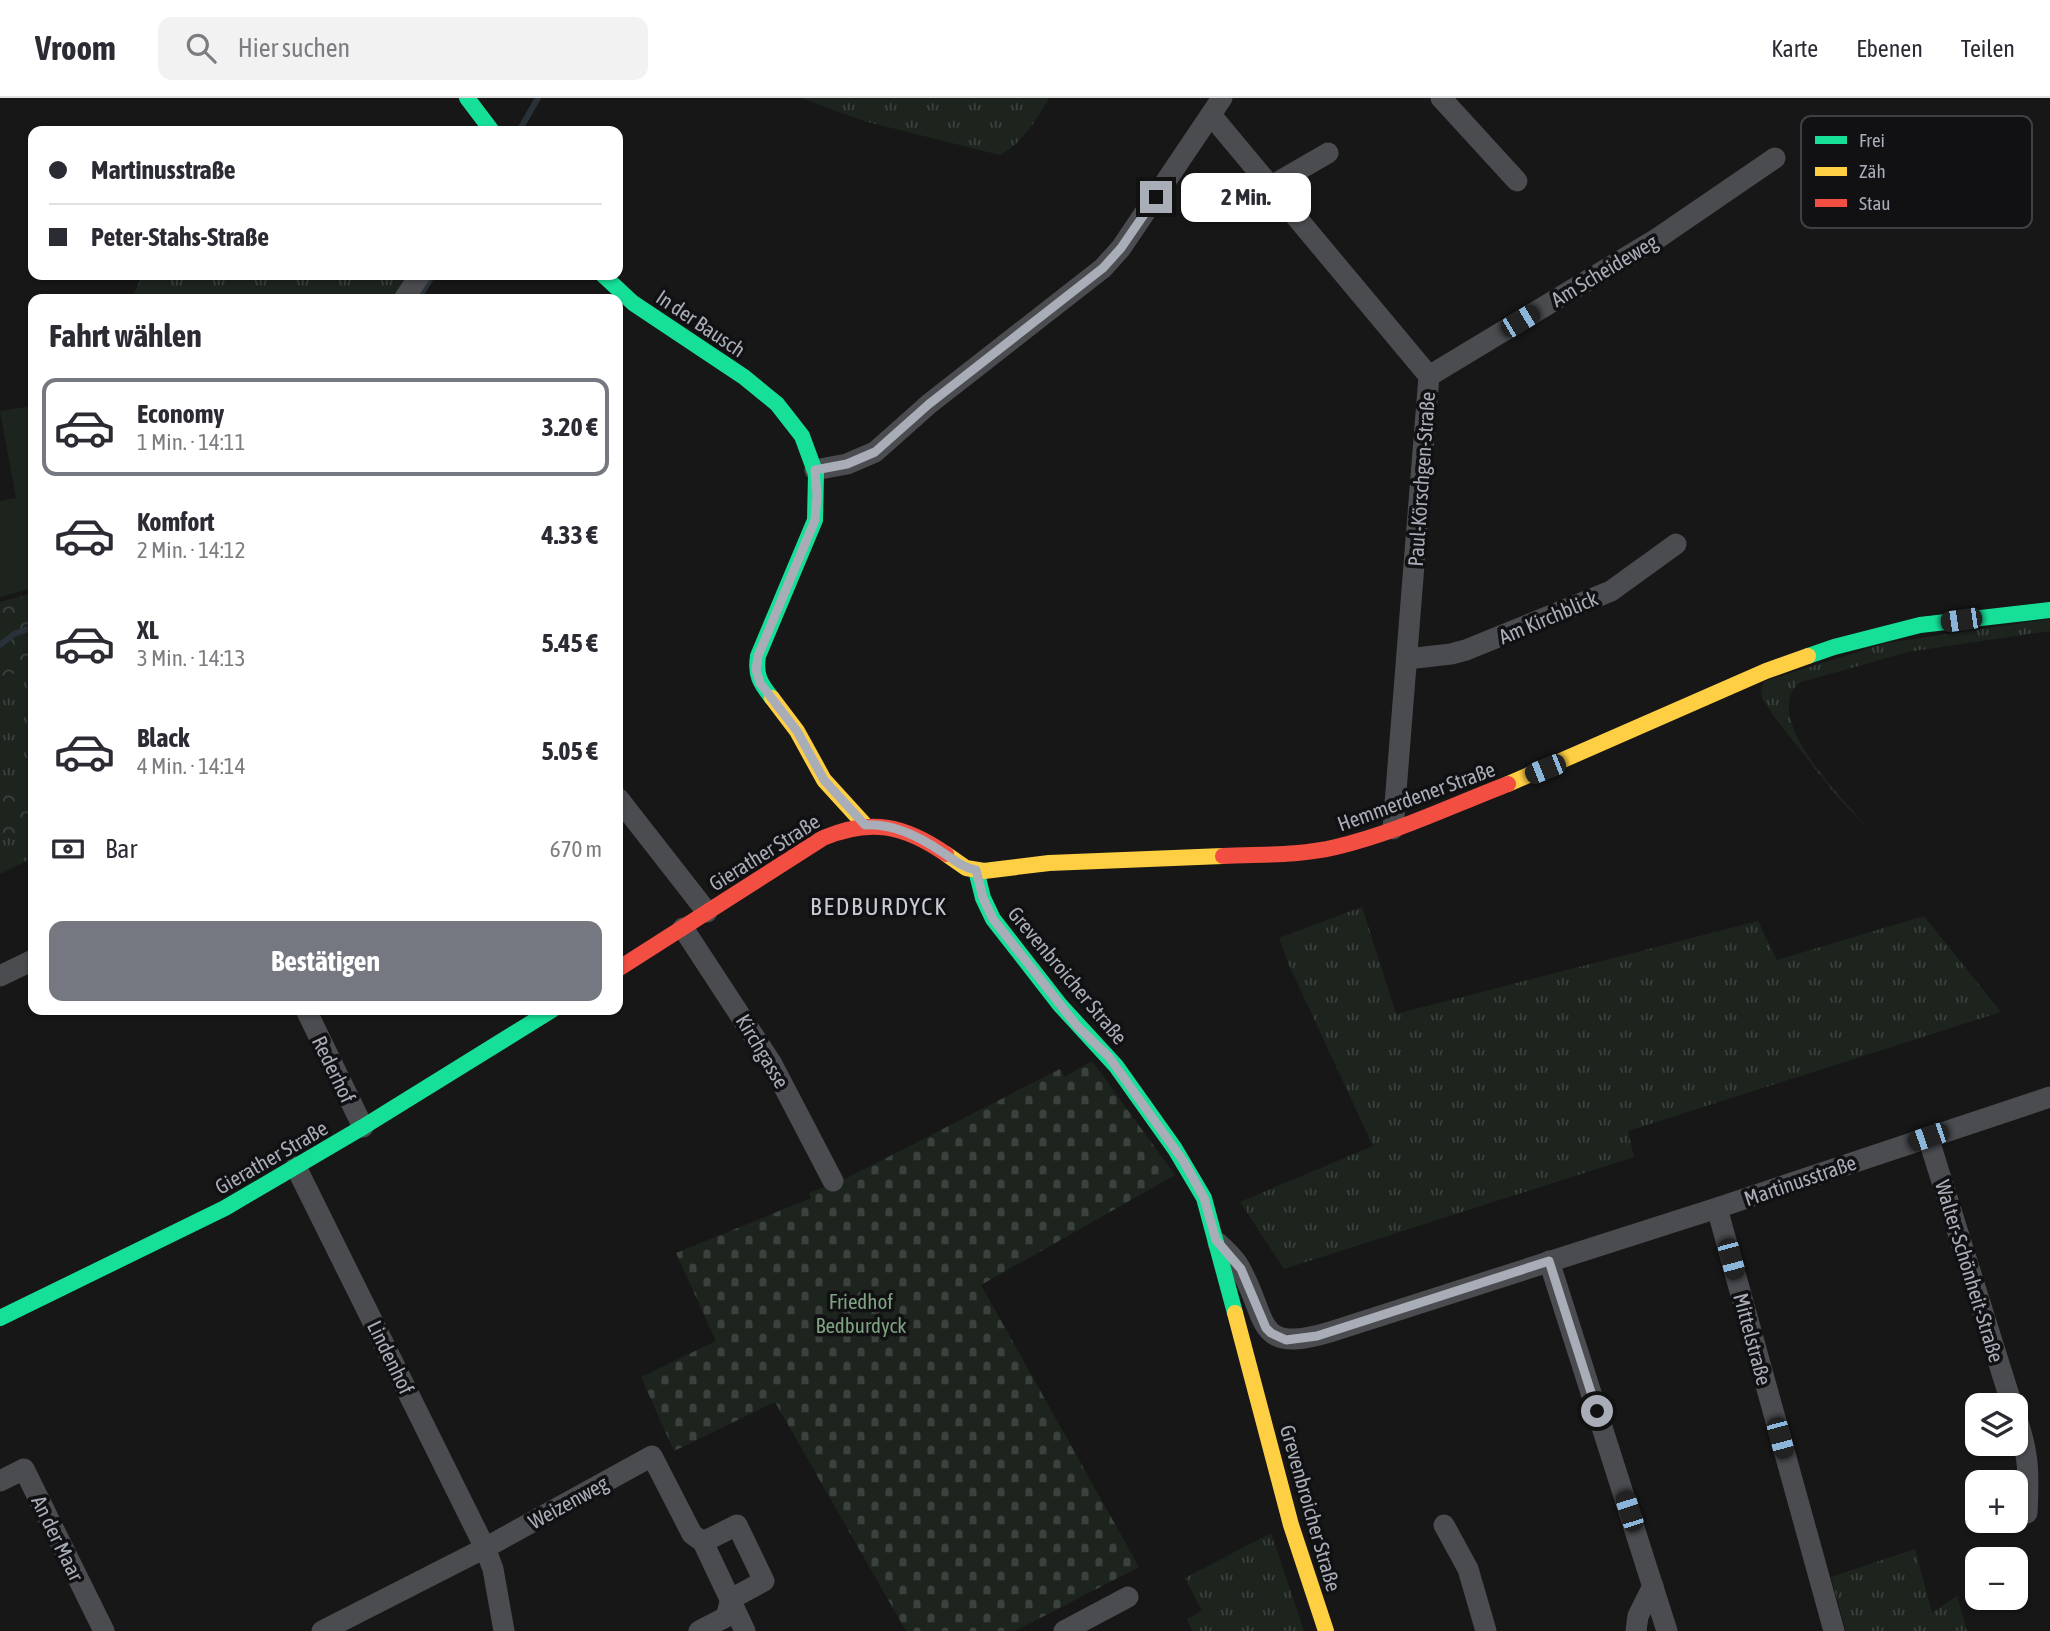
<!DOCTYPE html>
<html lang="de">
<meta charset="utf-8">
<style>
body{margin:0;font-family:"Asap Condensed",sans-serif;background:#f2f2f3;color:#2b2b33;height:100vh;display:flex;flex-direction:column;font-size:26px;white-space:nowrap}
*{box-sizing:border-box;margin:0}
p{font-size:23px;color:#7c7c81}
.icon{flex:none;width:38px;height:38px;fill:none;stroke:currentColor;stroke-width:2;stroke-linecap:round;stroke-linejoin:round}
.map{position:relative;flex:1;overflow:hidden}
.panel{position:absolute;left:28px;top:196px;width:595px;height:721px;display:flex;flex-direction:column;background:#fff;border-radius:14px;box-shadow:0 2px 5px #0004}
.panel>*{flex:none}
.top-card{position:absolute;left:28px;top:28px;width:595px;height:154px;border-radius:14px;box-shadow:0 2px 5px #0004;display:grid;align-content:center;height:154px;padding:0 21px;background:#fff}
.tools{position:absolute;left:1965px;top:1295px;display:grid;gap:14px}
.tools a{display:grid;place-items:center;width:63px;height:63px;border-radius:14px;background:#fff;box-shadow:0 2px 5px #0004;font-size:35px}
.end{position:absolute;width:32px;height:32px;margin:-16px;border:9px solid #a8adb8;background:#111;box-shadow:0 0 0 4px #111}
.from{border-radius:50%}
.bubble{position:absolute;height:49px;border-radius:14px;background:#fff;box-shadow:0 2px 5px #0004;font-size:23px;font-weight:700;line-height:49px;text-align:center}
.car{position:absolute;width:21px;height:42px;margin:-21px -10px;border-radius:9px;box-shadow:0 0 5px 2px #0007;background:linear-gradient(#222 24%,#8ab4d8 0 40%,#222 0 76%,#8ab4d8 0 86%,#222 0)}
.top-card b{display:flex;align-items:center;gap:24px;height:66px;font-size:26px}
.top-card b+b{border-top:2px solid #e1e1e2}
.top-card i{width:18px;height:18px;background:#2b2b33}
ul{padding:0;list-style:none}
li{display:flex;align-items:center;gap:21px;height:98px;margin:0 14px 10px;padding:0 7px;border:4px solid transparent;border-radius:14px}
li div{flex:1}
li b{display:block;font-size:26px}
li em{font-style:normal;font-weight:700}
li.selected{border-color:#757880}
li>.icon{width:63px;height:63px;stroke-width:1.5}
h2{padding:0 21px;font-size:32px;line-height:84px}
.pay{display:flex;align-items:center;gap:18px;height:77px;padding:0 21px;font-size:26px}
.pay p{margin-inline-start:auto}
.cta{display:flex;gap:14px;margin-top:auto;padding:14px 21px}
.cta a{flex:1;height:80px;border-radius:14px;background:#757880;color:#fff;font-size:28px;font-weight:700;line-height:80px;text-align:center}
header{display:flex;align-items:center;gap:42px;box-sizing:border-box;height:98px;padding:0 35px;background:#fff;border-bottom:2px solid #e1e1e2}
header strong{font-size:33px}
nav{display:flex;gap:38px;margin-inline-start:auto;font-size:24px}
.search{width:490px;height:63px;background:#f2f2f3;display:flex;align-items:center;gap:18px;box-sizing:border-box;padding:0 24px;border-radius:14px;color:#7c7c81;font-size:26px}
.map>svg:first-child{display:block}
</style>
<header>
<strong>Vroom</strong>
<div class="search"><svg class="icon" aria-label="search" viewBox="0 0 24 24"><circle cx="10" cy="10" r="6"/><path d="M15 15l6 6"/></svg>Hier suchen</div>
<nav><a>Karte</a><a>Ebenen</a><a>Teilen</a></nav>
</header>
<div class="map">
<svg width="2050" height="1533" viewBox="0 0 2050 1533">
<defs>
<pattern id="grass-tufts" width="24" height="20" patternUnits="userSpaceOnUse" patternTransform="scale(1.75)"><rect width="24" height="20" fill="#1d241e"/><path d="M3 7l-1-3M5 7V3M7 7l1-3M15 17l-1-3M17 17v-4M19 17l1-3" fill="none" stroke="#3b413d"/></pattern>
<pattern id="forest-crowns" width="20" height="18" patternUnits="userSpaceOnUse" patternTransform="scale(1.75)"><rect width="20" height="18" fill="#1d241e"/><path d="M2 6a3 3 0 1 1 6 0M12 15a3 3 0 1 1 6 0" fill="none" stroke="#3b413d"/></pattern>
<pattern id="cemetery-stones" width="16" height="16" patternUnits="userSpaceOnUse" patternTransform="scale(1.75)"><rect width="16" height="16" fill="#1d241e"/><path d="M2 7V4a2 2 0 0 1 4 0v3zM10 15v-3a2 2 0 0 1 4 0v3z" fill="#3b413d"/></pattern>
</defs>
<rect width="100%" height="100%" fill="#171717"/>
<!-- grass -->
<g fill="url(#grass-tufts)">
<path d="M801,0H1049C1036,22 1023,45 1000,57L864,23Z"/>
<path d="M143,177H401L407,181L395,201H131Z"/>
<path d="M2050,521V533L1908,554L1798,585C1796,589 1791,594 1790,599C1779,638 1842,699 1866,728L1839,701L1772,616L1762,600L1761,591L1765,583L1886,545Z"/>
<path d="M33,571V687L0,691V579Z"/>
<path d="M33,736V760L0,776V737Z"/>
<path d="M1362,809L1396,916L1758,823L1777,862L1924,818L2001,914L1628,1033L1634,1059L1284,1171L1240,1104L1373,1048L1289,867L1279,840Z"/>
<path d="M1271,1435L1304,1533H1192L1187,1521L1202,1513L1185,1480Z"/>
<path d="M1915,1451L1932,1515L1957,1498L1967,1533H1846L1831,1479Z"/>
</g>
<!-- forest -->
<g fill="url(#forest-crowns)">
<path d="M33,495V571L0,579V504Z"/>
<path d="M33,687V736L0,737V691Z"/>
</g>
<!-- cemetery -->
<path fill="url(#cemetery-stones)" d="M1092,963L1175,1077L981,1187L1139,1469L1015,1533H906L775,1304L674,1353L641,1279L716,1243L676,1155L811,1100L809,1095L845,1081L1060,971L1065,979Z"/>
<!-- pitch -->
<path fill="#1d241e" d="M33,308V490L0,499V403L16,400L0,313Z"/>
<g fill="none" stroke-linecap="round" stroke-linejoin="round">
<!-- stream -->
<g stroke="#2a3239" stroke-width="6">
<path d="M519,33L538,0"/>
<path d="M418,201L433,177"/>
<path d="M0,547L14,536L33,529"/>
</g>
<!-- street -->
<g stroke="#4b4c50" stroke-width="21">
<path d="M1441,0L1517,83"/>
<path d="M1211,17L1429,278L1393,731"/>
<path d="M1271,88L1328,55"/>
<path d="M404,201L420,177"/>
<path d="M1429,278L1658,140L1775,60"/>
<path d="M815,372L847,366L875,354L929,306L1103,170L1121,150L1222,0"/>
<path d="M1407,561L1451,556L1466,552L1611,493L1676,446"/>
<path d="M618,700L707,814"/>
<path d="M683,830L772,966L833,1083"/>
<path d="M0,878L33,862"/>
<path d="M306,912L363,1029"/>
<path d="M1928,1039L2012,1307"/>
<path d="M296,1069L485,1450L493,1471L504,1533"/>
<path d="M1717,1110L1834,1533"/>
<path d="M1218,1145C1226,1153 1235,1160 1240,1170C1269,1221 1253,1257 1330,1234L1717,1110L2050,999"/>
<path d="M1549,1163L1667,1533"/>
<path d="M2016,1318C2029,1356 2029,1375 2027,1415"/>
<path d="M0,1383L24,1371L104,1533"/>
<path d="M1444,1427L1468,1471L1486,1533"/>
<path d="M322,1533L485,1450L652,1358L692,1436L703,1444L745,1533"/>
<path d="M699,1533L726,1519L731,1501L764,1483L737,1427L703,1444"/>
<path d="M1064,1533L1128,1499"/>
<path d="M1636,1533L1638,1518L1653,1488"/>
</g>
<!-- fast -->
<g stroke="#16e098" stroke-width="16">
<path d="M467,0L492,33"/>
<path d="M603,177L633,205L744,279L777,306L802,338L816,376L815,422L758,558C755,577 760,585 772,600"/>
<path d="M1808,558L1834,549L1920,527L2050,512"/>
<path d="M976,772L983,800L993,821L1060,907L1116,968L1175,1051L1204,1100L1235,1215"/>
<path d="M0,1220L225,1110L363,1029L552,912"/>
</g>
<!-- slow -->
<g stroke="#ffcf43" stroke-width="16">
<path d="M772,600L797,633L824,682L865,727"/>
<path d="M1508,686L1766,573L1808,558"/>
<path d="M946,756L966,770L984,773L1049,765L1223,758"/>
<path d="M1235,1215L1291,1427L1326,1533"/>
</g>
<!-- jam -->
<g stroke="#f24e42" stroke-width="16">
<path d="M1223,758C1260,756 1299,758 1336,749C1395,735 1451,708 1508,686"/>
<path d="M618,871L823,740C870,720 904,727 946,756"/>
</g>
</g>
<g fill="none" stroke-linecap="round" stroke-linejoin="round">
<!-- route -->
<path stroke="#a8adb8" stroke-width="9" d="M1156,99L1121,150L1103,170L929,306L875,354L847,366L815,372L817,398L815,422L758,558L756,572L760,585L797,633L824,682L865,727C893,725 920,739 942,754C953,761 963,770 976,772L983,800L993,821L1077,928L1109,959L1184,1064L1204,1100L1216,1142L1241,1171L1266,1230L1271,1235L1286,1242L1317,1238L1549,1163L1597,1313"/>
</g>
<g text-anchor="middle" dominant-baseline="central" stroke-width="7" stroke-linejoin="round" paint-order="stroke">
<!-- street labels -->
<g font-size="21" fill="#a8adb8" stroke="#111113">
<text transform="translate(1604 172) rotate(-31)">Am Scheideweg</text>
<text transform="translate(701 225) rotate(34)">In der Bausch</text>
<text transform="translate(1421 381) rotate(-86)">Paul-Körschgen-Straße</text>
<text transform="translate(1548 519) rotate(-23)">Am Kirchblick</text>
<text transform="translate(1416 698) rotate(-20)">Hemmerdener Straße</text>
<text transform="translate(764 754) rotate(-32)">Gierather Straße</text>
<text transform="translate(1068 877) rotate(50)">Grevenbroicher Straße</text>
<text transform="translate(763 953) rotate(59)">Kirchgasse</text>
<text transform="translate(334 971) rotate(64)">Rederhof</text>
<text transform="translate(271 1059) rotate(-30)">Gierather Straße</text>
<text transform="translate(1800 1082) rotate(-19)">Martinusstraße</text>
<text transform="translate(1970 1173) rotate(73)">Walter-Schönheit-Straße</text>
<text transform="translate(1753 1241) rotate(75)">Mittelstraße</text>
<text transform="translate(391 1259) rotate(64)">Lindenhof</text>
<text transform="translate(568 1404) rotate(-29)">Weizenweg</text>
<text transform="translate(1311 1410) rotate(74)">Grevenbroicher Straße</text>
<text transform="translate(58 1440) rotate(64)">An der Maar</text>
</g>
<!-- park labels -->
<g font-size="21" fill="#7fa381" stroke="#111113">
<text x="861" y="1203">Friedhof<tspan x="861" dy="24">Bedburdyck</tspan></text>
</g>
<!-- quarter labels -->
<g font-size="24" letter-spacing="2" fill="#c9ccd4" stroke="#111113">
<text x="879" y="808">BEDBURDYCK</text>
</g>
</g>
<!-- legend -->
<rect x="1801" y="18" width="231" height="112" rx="10" fill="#111113" stroke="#3e4045" stroke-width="2"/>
<rect x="1815" y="38" width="32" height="8" fill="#16e098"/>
<rect x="1815" y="69" width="32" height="9" fill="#ffcf43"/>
<rect x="1815" y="101" width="32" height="8" fill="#f24e42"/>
<g font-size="19" fill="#a8adb8">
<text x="1859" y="49">Frei</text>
<text x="1859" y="80">Zäh</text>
<text x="1859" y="112">Stau</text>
</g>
</svg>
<div class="tools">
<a><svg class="icon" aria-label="layers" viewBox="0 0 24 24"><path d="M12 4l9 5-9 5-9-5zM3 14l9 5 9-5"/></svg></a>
<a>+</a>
<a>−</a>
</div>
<i class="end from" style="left:1597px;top:1313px"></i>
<i class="end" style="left:1156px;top:99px"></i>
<div class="bubble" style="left:1181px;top:75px;width:130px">2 Min.</div>
<i class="car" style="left:1520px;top:223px;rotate:59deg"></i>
<i class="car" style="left:1961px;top:522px;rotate:262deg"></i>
<i class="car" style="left:1545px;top:671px;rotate:248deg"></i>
<i class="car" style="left:1928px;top:1039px;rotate:251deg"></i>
<i class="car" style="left:1731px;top:1161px;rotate:165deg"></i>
<i class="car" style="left:1780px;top:1340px;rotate:165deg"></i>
<i class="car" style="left:1629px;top:1413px;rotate:342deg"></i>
<div class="top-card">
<b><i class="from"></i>Martinusstraße</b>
<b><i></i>Peter-Stahs-Straße</b>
</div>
<section class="panel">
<h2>Fahrt wählen</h2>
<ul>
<li class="selected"><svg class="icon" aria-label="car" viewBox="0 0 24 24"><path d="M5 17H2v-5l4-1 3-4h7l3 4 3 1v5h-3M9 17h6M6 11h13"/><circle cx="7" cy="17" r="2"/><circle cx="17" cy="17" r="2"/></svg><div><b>Economy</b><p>1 Min. · 14:11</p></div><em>3.20 €</em></li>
<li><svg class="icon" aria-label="car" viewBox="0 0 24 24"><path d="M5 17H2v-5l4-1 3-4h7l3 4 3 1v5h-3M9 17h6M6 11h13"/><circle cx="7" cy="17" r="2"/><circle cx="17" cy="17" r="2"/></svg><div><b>Komfort</b><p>2 Min. · 14:12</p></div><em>4.33 €</em></li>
<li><svg class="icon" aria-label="car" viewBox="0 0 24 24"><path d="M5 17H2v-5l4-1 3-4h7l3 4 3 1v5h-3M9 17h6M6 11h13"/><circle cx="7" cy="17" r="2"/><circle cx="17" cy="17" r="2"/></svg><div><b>XL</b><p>3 Min. · 14:13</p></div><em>5.45 €</em></li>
<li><svg class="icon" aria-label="car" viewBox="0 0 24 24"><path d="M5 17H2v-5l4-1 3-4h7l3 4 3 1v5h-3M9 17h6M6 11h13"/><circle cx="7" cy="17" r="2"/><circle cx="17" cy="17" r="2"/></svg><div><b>Black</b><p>4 Min. · 14:14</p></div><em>5.05 €</em></li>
</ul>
<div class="pay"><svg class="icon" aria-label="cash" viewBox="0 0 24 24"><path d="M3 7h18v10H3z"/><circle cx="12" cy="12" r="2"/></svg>Bar<p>670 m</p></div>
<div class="cta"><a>Bestätigen</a></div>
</section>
</div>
